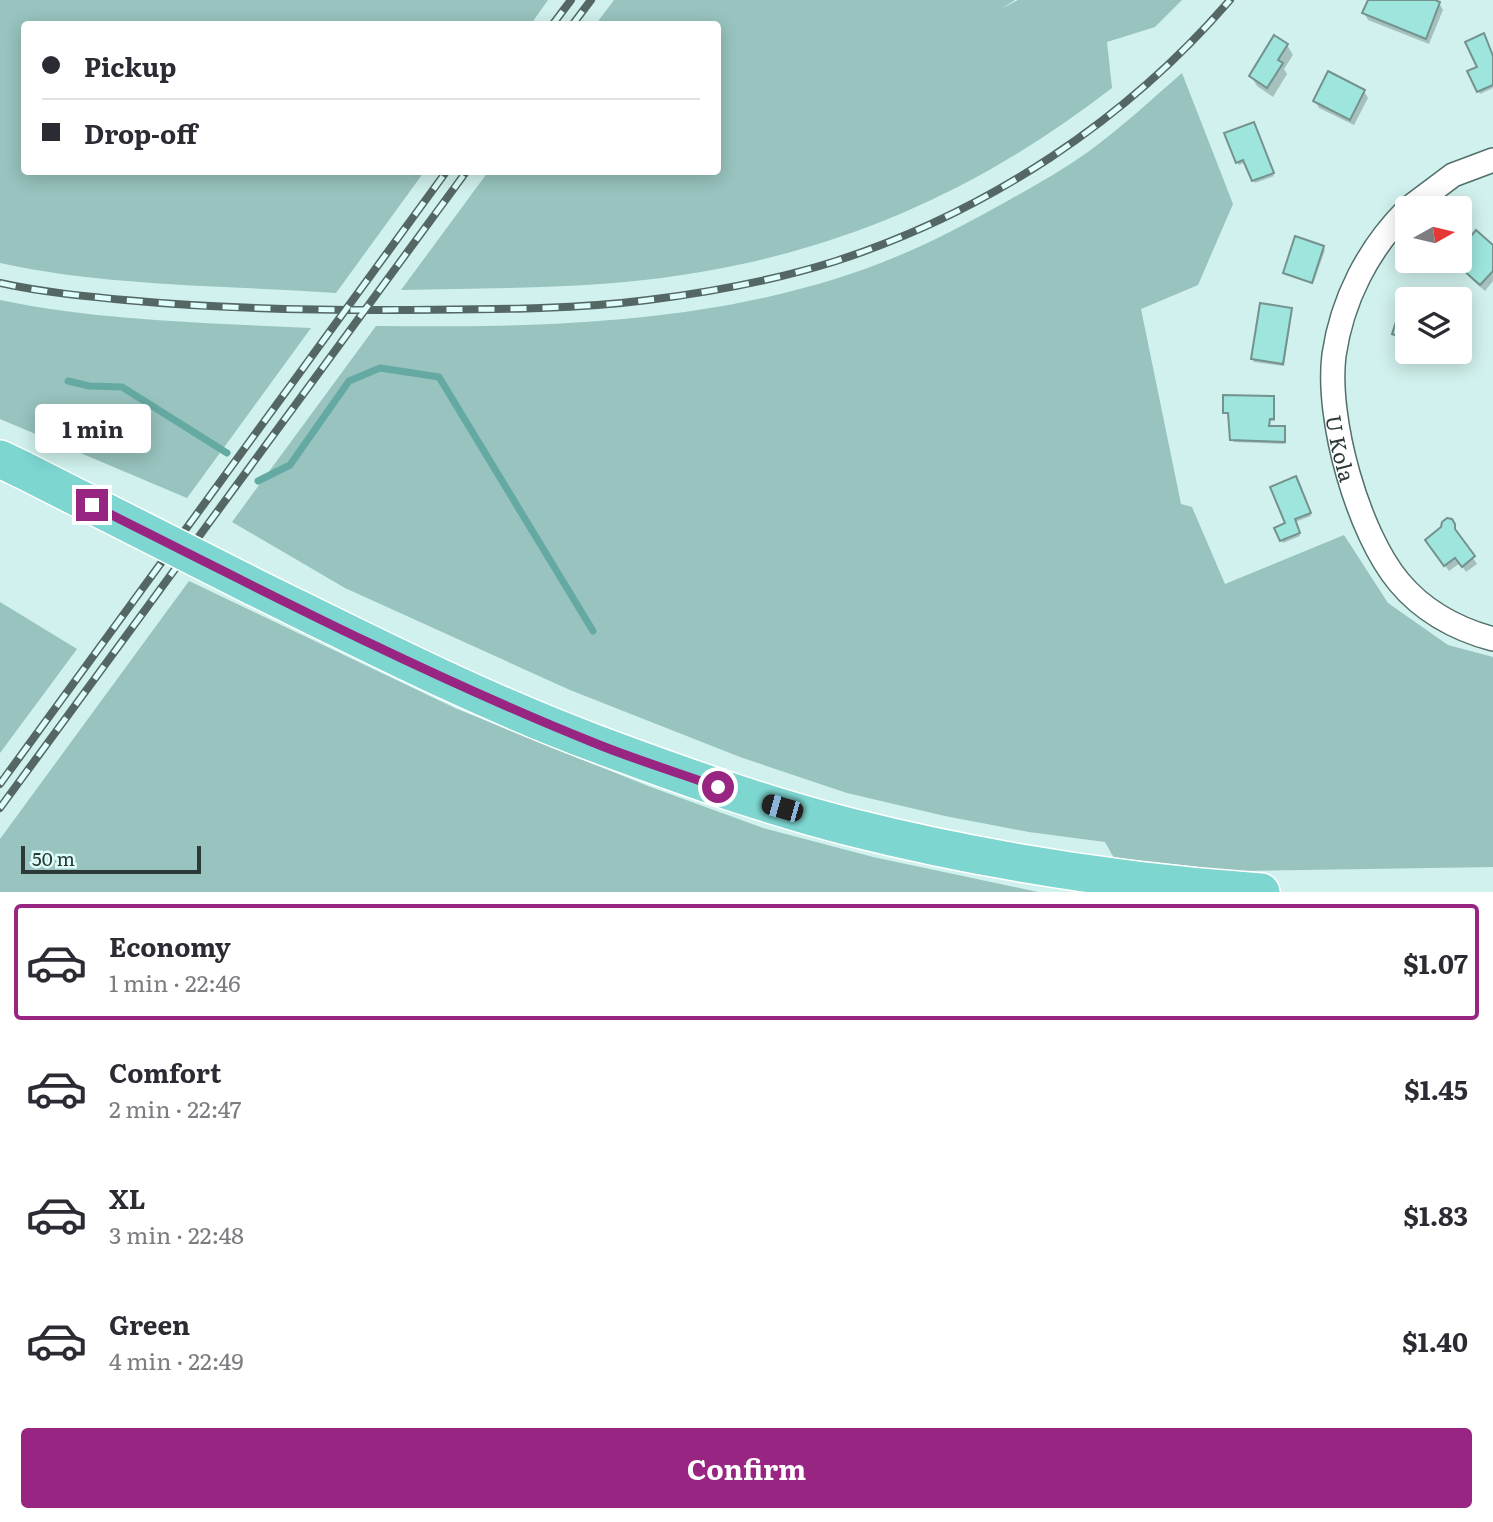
<!DOCTYPE html>
<meta charset="utf-8">
<style>
body{margin:0;font-family:Literata,serif;background:#f7f7f7;color:#2b2b33;height:100vh;display:flex;flex-direction:column;font-size:26px;white-space:nowrap}
*{box-sizing:border-box;margin:0}
p{font-size:23px;color:#7c7c81}
.icon{flex:none;width:38px;height:38px;fill:none;stroke:currentColor;stroke-width:2;stroke-linecap:round;stroke-linejoin:round}
.map{position:relative;height:892px;overflow:hidden}
.drawer{display:flex;flex-direction:column;background:#fff;flex:1}
.drawer>*{flex:none}
.top-card{position:absolute;left:21px;top:21px;width:700px;height:154px;border-radius:7px;box-shadow:0 4px 18px #0003;display:grid;align-content:center;height:154px;padding:0 21px;background:#fff}
.needle{width:46px;rotate:82deg}
.controls{position:absolute;left:1395px;top:196px;display:grid;gap:14px}
.controls a{display:grid;place-items:center;width:77px;height:77px;border-radius:7px;background:#fff;box-shadow:0 4px 18px #0003;font-size:35px}
.scale{position:absolute;left:21px;bottom:18px;width:180px;box-sizing:border-box;padding-left:7px;border:4px solid #2c3937;border-top:0;font-size:19px;line-height:24px;white-space:nowrap;color:#2c3937;-webkit-text-stroke:5px #ddfefa;paint-order:stroke}
.end{position:absolute;width:32px;height:32px;margin:-16px;border:9px solid #992582;background:#fff;box-shadow:0 0 0 4px #fff}
.from{border-radius:50%}
.bubble{position:absolute;height:49px;border-radius:7px;background:#fff;box-shadow:0 4px 18px #0003;font-size:23px;font-weight:700;line-height:49px;text-align:center}
.car{position:absolute;width:21px;height:42px;margin:-21px -10px;border-radius:9px;box-shadow:0 0 5px 2px #0007;background:linear-gradient(#222 24%,#8ab4d8 0 40%,#222 0 76%,#8ab4d8 0 86%,#222 0)}
.top-card b{display:flex;align-items:center;gap:24px;height:66px;font-size:26px}
.top-card b+b{border-top:2px solid #e1e1e2}
.top-card i{width:18px;height:18px;background:#2b2b33}
ul{padding:12px 0 0;list-style:none}
li{display:flex;align-items:center;gap:21px;height:116px;margin:0 14px 10px;padding:0 7px;border:4px solid transparent;border-radius:7px}
li div{flex:1}
li b{display:block;font-size:26px}
li em{font-style:normal;font-weight:700}
li.active{border-color:#992582}
li>.icon{width:63px;height:63px;stroke-width:1.5}
.action{display:flex;gap:14px;margin-top:auto;padding:14px 21px}
.action a{flex:1;height:80px;border-radius:7px;background:#992582;color:#fff;font-size:28px;font-weight:700;line-height:80px;text-align:center}
.map>svg:first-child{display:block}
</style>
<div class="map">
<svg width="1493" height="892" viewBox="0 0 1493 892">
<rect width="100%" height="100%" fill="#d0f1ed"/>
<!-- green -->
<g fill="#98c3be">
<path d="M0,0H548L531,24H24V172H424L336,293C224,285 110,287 0,263Z"/>
<path d="M614,0H1015L1001,9L1018,0H1182L1155,27L1107,42L1112,88C971,197 822,260 644,280C564,289 482,288 401,290L488,172H718V24H596Z"/>
<path d="M1182,73L1233,204L1198,285L1141,309L1181,504L1192,507L1225,584L1344,535L1388,603L1448,645L1493,657V867L1237,871L1114,858L1105,842L1029,832L945,816L847,793L740,757L570,690L345,588L232,522L376,326C549,328 735,324 898,256C934,241 968,223 1002,204C1031,188 1061,171 1088,152C1121,128 1151,100 1182,73Z"/>
<path d="M0,300C100,321 209,323 311,328L187,498L0,419Z"/>
<path d="M189,581L457,709L648,786L763,828L873,857L1038,892H0V839Z"/>
<path d="M0,602L77,649L0,753Z"/>
</g>
<!-- shadow -->
<g fill="#0003">
<path d="M1370,0H1431L1439,3L1443,10L1429,44L1368,20L1364,13Z"/>
<path d="M1287,45L1293,55L1284,69L1287,74L1273,97L1257,86L1251,76Z"/>
<path d="M1493,59V88L1480,94L1470,72Z"/>
<path d="M1364,91L1368,98L1354,125L1319,108L1315,101Z"/>
<path d="M1255,127L1274,176L1255,183L1246,162L1239,165L1237,162Z"/>
<path d="M1476,233L1493,247V281L1485,291L1468,276L1464,270L1469,263L1460,252Z"/>
<path d="M1323,247L1325,250L1313,284L1287,275L1285,273Z"/>
<path d="M1407,307V344L1397,341L1394,334Z"/>
<path d="M1291,310L1292,312L1284,366L1254,362L1253,359Z"/>
<path d="M1273,397L1275,421H1270V428H1284L1285,444L1234,442L1230,415L1225,412Z"/>
<path d="M1297,481L1311,516L1295,522L1300,536L1283,543L1277,529L1287,524Z"/>
<path d="M1454,525L1458,535L1477,564L1466,572L1460,563L1449,571L1431,547Z"/>
</g>
<g fill="none" stroke-linecap="round" stroke-linejoin="round">
<!-- stream -->
<g stroke="#64aaa3" stroke-width="7">
<path d="M68,381L89,386L122,387L227,453"/>
<path d="M258,481L290,465L349,381L380,368L439,377L593,631"/>
</g>
</g>
<!-- building -->
<g fill="#9de5dd" stroke="#74928e" stroke-width="2">
<path d="M1368,0H1435L1440,2L1426,39L1362,13Z"/>
<path d="M1484,33L1493,56V85L1477,92L1467,71L1477,67L1465,42Z"/>
<path d="M1274,35L1288,44L1278,60L1283,63L1267,88L1249,76Z"/>
<path d="M1328,71L1365,90L1350,120L1313,101Z"/>
<path d="M1254,122L1274,173L1252,181L1243,160L1236,163L1224,133Z"/>
<path d="M1476,230L1493,245V271L1480,285L1462,269L1469,261L1460,253V249Z"/>
<path d="M1295,236L1324,246L1312,283L1283,273Z"/>
<path d="M1260,303L1292,308L1283,364L1251,359Z"/>
<path d="M1402,303L1407,305V339L1392,334Z"/>
<path d="M1223,395L1274,396V419H1270L1269,426H1285V442L1230,440L1228,413H1223Z"/>
<path d="M1296,476L1311,513L1295,519L1300,533L1280,541L1274,528L1285,523L1270,487Z"/>
<path d="M1447,518L1452,519L1455,524V529L1475,556L1462,567L1455,558L1444,566L1425,540L1441,527L1442,522Z"/>
</g>
<g fill="none" stroke-linecap="round" stroke-linejoin="round">
<defs>
<g id="street">
<path d="M1409,208L1453,175L1493,160"/>
<path id="s1" d="M1407,210C1368,249 1342,300 1334,355C1326,419 1358,533 1399,582C1424,612 1456,629 1493,639"/>
</g>
<g id="primary">
<path d="M0,459L23,470"/>
<path d="M252,586C366,642 479,700 597,744C680,775 764,805 850,827C985,861 1122,882 1261,892"/>
</g>
</defs>
<!-- street casing -->
<use href="#street" stroke="#526f6c" stroke-width="26"/>
<!-- primary casing -->
<use href="#primary" stroke="#fff" stroke-width="40"/>
<!-- street -->
<use href="#street" stroke="#fff" stroke-width="23"/>
<!-- primary -->
<use href="#primary" stroke="#7dd6d0" stroke-width="37"/>
<defs>
<g id="rail">
<path d="M553,24L571,0"/>
<path d="M573,24L591,0"/>
<path d="M0,283C41,292 83,296 125,300C211,308 297,310 383,310C471,309 561,311 648,300C712,292 776,280 836,261C987,212 1127,120 1230,0"/>
<path d="M0,784L446,172"/>
<path d="M0,808L466,172"/>
</g>
</defs>
<!-- rail casing -->
<use href="#rail" stroke="#556765" stroke-width="8"/>
<!-- rail -->
<use href="#rail" stroke="#ddfefa" stroke-width="5" stroke-dasharray="16" stroke-linecap="butt"/>
<defs>
<path id="primary-bridge" d="M23,470L252,586"/>
</defs>
<!-- primary-bridge casing -->
<use href="#primary-bridge" stroke="#fff" stroke-width="40" stroke-linecap="butt"/>
<!-- primary-bridge -->
<use href="#primary-bridge" stroke="#7dd6d0" stroke-width="37"/>
</g>
<g fill="none" stroke-linecap="round" stroke-linejoin="round">
<!-- route -->
<path stroke="#992582" stroke-width="9" d="M92,505C257,588 421,673 592,742C633,759 676,772 718,787"/>
</g>
<g text-anchor="middle" dominant-baseline="central" stroke-width="5" stroke-linejoin="round" paint-order="stroke">
<!-- street labels -->
<g font-size="21" fill="#2c3937" stroke="#ddfefa">
<text stroke="none"><textPath href="#s1" startOffset="259">U Kola</textPath></text>
</g>
</g>
</svg>
<div class="controls">
<a><svg class="needle" viewBox="-14 -14 28 28"><path d="M0-13l5 13h-10z" fill="#e53935"/><path d="M0 13l5-13h-10z" fill="#7c7c81"/></svg></a>
<a><svg class="icon" aria-label="layers" viewBox="0 0 24 24"><path d="M12 4l9 5-9 5-9-5zM3 14l9 5 9-5"/></svg></a>
</div>
<div class="scale">50 m</div>
<i class="end from" style="left:718px;top:787px"></i>
<i class="end" style="left:92px;top:505px"></i>
<div class="bubble" style="left:35px;top:404px;width:116px">1 min</div>
<i class="car" style="left:782px;top:808px;rotate:286deg"></i>
<div class="top-card">
<b><i class="from"></i>Pickup</b>
<b><i></i>Drop-off</b>
</div>
</div>
<section class="drawer">
<ul>
<li class="active"><svg class="icon" aria-label="car" viewBox="0 0 24 24"><path d="M5 17H2v-5l4-1 3-4h7l3 4 3 1v5h-3M9 17h6M6 11h13"/><circle cx="7" cy="17" r="2"/><circle cx="17" cy="17" r="2"/></svg><div><b>Economy</b><p>1 min · 22:46</p></div><em>$1.07</em></li>
<li><svg class="icon" aria-label="car" viewBox="0 0 24 24"><path d="M5 17H2v-5l4-1 3-4h7l3 4 3 1v5h-3M9 17h6M6 11h13"/><circle cx="7" cy="17" r="2"/><circle cx="17" cy="17" r="2"/></svg><div><b>Comfort</b><p>2 min · 22:47</p></div><em>$1.45</em></li>
<li><svg class="icon" aria-label="car" viewBox="0 0 24 24"><path d="M5 17H2v-5l4-1 3-4h7l3 4 3 1v5h-3M9 17h6M6 11h13"/><circle cx="7" cy="17" r="2"/><circle cx="17" cy="17" r="2"/></svg><div><b>XL</b><p>3 min · 22:48</p></div><em>$1.83</em></li>
<li><svg class="icon" aria-label="car" viewBox="0 0 24 24"><path d="M5 17H2v-5l4-1 3-4h7l3 4 3 1v5h-3M9 17h6M6 11h13"/><circle cx="7" cy="17" r="2"/><circle cx="17" cy="17" r="2"/></svg><div><b>Green</b><p>4 min · 22:49</p></div><em>$1.40</em></li>
</ul>
<div class="action"><a>Confirm</a></div>
</section>
